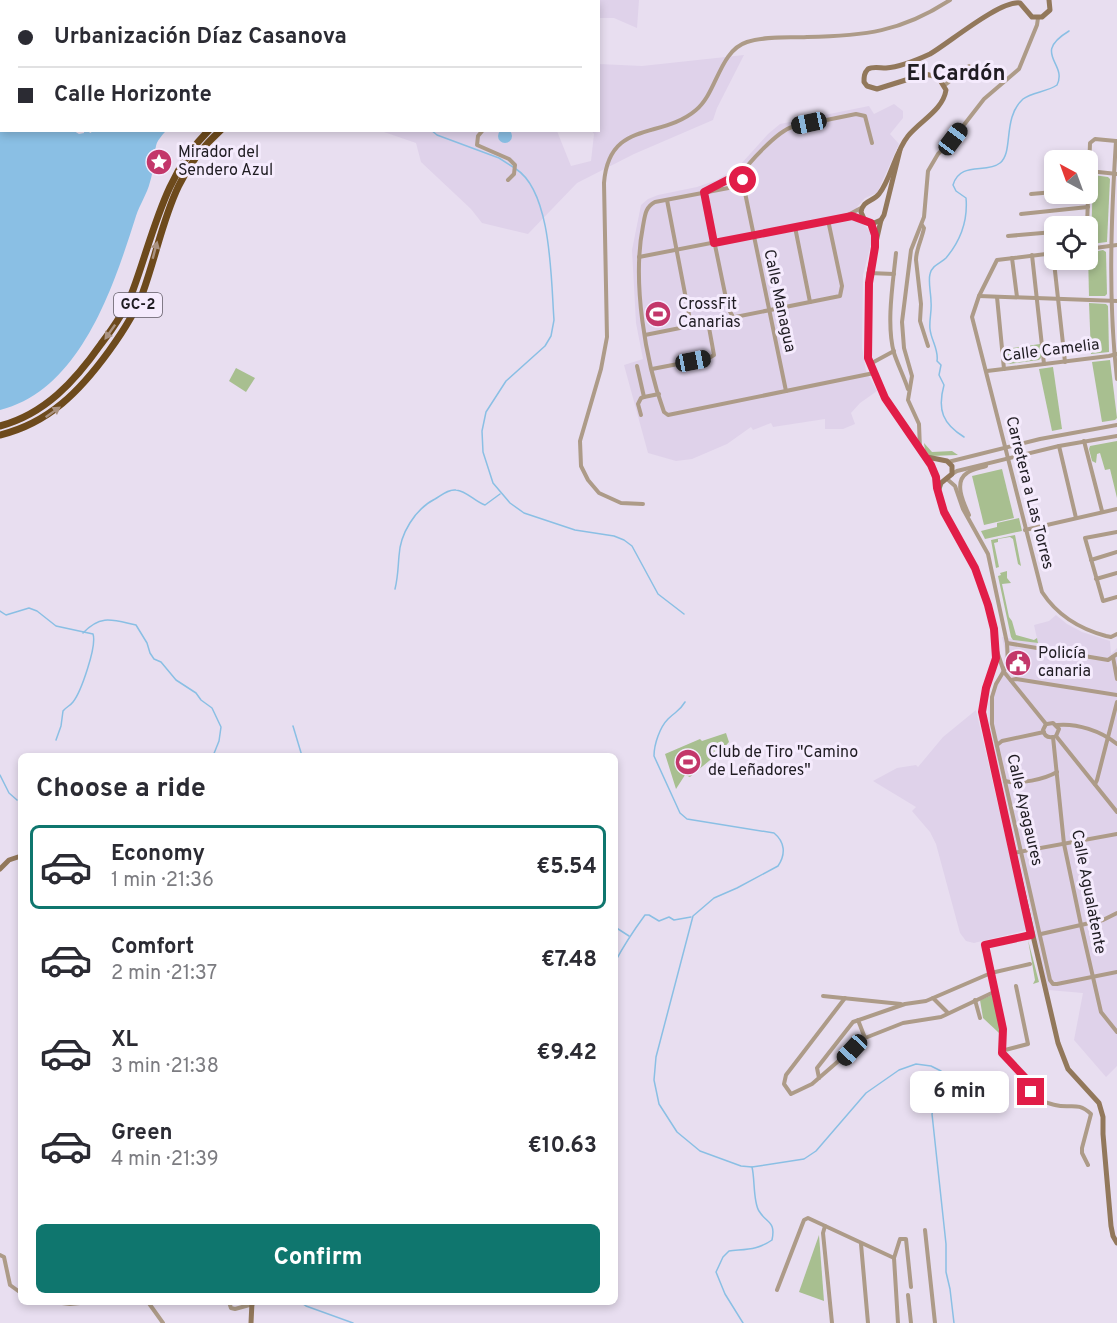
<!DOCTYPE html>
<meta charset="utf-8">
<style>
body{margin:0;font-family:Overpass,sans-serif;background:#f2f2f3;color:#2b2b33;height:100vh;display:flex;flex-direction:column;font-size:22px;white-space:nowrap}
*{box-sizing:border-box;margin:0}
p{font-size:20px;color:#7c7c81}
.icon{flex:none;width:33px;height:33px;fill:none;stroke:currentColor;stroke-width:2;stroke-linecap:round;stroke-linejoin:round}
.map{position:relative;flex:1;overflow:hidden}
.sheet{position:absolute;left:18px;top:753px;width:600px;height:552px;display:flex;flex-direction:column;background:#fff;border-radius:9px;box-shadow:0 3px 9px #0003}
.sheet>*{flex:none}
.banner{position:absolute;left:0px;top:0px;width:600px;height:132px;box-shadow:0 3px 9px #0003;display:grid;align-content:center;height:132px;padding:0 18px;background:#fff}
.needle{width:39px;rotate:319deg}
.tools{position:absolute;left:1044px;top:150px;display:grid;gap:12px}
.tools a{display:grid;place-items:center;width:54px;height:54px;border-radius:9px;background:#fff;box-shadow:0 3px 9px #0003;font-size:30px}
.end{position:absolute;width:27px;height:27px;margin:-14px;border:8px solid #e11d48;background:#fff;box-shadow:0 0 0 3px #fff}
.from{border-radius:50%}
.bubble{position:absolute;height:42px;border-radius:9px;background:#fff;box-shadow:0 3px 9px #0003;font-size:20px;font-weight:700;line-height:42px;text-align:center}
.car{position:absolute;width:18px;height:36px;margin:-18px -9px;border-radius:8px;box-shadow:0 0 4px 2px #0007;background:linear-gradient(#222 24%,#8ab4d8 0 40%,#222 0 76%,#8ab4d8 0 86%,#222 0)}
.banner b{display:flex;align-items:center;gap:21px;height:57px;font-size:22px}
.banner b+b{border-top:2px solid #e1e1e2}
.banner i{width:15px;height:15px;background:#2b2b33}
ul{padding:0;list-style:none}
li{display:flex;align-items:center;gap:18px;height:84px;margin:0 12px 9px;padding:0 6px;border:3px solid transparent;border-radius:9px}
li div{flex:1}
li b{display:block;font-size:22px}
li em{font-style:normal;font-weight:700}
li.current{border-color:#0f766e}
li>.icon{width:54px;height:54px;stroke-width:1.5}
h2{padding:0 18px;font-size:27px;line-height:72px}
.button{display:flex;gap:12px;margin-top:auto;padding:12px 18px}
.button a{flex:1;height:69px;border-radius:9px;background:#0f766e;color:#fff;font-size:24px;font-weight:700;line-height:69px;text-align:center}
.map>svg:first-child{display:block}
</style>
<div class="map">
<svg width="1117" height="1323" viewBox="0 0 1117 1323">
<rect width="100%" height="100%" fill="#e8def0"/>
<!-- built -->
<g fill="#dfd2ea">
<path d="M500,0H639L637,28L614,18H599L598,2H499Z"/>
<path d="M744,55L717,108L713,120L634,154L577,183L528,234L482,223L471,209L421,162L416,143L381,131H557L571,166L591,161L594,134L592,131L598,130L599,64L642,66Z"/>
<path d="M894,104L903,111V118L890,134L899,144L877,193L865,198L857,207L861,222L871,232L872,240L863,275L862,348L866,371L877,391L860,403L851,413L855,424L843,429H825V419L773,427L771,423L753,430L751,427L727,444L692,459L676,461L648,453L624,365L643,359L636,323L632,250L641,205L648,199L658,195L697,187L717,180L740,165L768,134L780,124L869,106L874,114Z"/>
<path d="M1056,615L1067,624L1082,632L1110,641L1111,654L1117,648V1066L1106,1077L1074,1040L1083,993L1048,990L989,724L988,704L1004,662L1005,651L1002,637L1038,643L1034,625L1049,621Z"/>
<path d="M976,710L1027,930L974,943L966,941L960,933L936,844L930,832L912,811L916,807L873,781L897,768L916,765L918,767L943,737Z"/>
</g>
<!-- green -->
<g fill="#a8bf90">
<path d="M1093,175L1108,177L1110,179L1107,242L1091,244Z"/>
<path d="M1103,250L1106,252L1107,294L1105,296H1089L1088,253Z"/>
<path d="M1089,303L1106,304L1108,306L1109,352L1091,354Z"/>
<path d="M1040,344L1041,358L1039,360L1009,364L1006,363L1005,349Z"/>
<path d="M1110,360L1117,418L1115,420L1102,422L1092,362Z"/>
<path d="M1053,367L1062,429L1052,431L1039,369Z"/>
<path d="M236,368L255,378L246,392L229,381Z"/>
<path d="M1117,441V498L1110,469L1105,470L1100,453L1097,454L1096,463L1092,461L1089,449L1090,446Z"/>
<path d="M924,443L932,452L952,451L958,455L930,456L925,450Z"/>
<path d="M1002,469L1014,518L984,525L972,476Z"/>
<path d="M1019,518L1022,531L985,539L981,531L997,527V523Z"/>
<path d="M1015,535L1021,566L1018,564L1013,539L1010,537L998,539V542L994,543L999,567L996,568L991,540Z"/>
<path d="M1007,571V578L1011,583L1002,584L1009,617L1012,621L1016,635L1034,640L1037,638L1038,643L1013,640L1011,637L998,576L1001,575L1000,573Z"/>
<path d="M726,733L729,742C717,756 703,765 690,777L685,775L676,789L665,754L700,739L702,741Z"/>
<path d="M1028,940L1039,982L1033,984L1035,980Z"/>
<path d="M992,995L999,1024V1033L983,1018L980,1000Z"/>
<path d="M819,1235L824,1301L799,1292Z"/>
</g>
<!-- water -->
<g fill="#8abfe4">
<path d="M0,0H340L2,2V130L74,131L79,134L84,133V130L91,133L92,130L166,131C162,135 157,141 156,146C153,158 154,170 150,182C147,194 140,204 136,216C114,285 81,390 0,410Z"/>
<circle cx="505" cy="136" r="7"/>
</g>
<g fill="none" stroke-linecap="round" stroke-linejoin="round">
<!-- stream -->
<g stroke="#8abfe4" stroke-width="1.5">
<path d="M431,130L437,135L499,158L513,167"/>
<path d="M516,169C552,192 551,281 554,320L551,336L545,346L506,381L486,412L482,431L483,452L493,483L510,503L524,513L575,530L614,536L624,540L632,546L658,594L684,614"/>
<path d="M964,437C943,424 937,410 944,385L939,375L941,365L937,361C939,350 931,340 930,329C929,320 932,311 931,302C931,293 928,282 930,274C932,265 941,263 946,258C961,240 968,221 966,198L956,191L953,185C960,161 986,174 1000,163C1014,152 1002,118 1023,99C1032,92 1047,92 1057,85C1068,63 1031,54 1069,31"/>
<path d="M395,589C398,577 398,567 399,556C400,534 415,509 435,499C442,495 448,489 456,490C467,491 475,502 485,505L500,494"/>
<path d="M0,611L6,615L29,608L37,611L56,626L93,634C97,646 81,692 73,702C70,706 66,707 63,711L61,726L56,740"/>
<path d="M83,633C101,614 113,620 136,625L147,643L150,653L154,659L161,662L176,680L196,693L201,700L212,708L221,727L219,741L213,756"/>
<path d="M685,702C679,712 676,711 668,719C660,727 654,744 654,756L680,813L687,819L774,833C785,842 786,854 778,866L737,888L714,898L693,916L656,1057L654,1080L659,1104L677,1132L700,1151L741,1166L752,1167L804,1159L816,1151L866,1093L899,1070L916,1064L931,1066L941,1071C944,1092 937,1096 932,1114L946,1244V1272L950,1289L954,1323"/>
<path d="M293,726L302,756"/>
<path d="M0,775L9,793L17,800"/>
<path d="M615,927L629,936"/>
<path d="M615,962C624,945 634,930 645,915H649L659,921L669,917L674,920L691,917"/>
<path d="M300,1302L306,1306L353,1323"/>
<path d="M743,1323L725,1294L716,1272L723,1257L729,1251C746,1249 758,1250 772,1240C776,1221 767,1224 759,1211C753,1202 755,1179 752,1167"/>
</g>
<!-- street -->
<g stroke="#ad9b88" stroke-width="4">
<path d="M581,0L582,2"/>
<path d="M945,85L969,66"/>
<path d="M483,130L478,136L477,145L509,159L515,165L514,174L508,180"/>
<path d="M1116,141C1111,220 1108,300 1117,379"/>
<path d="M1089,171L1117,174"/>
<path d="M1047,173H1054"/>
<path d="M740,176C748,163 778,131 792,127L856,114L865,116L872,143"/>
<path d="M743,183L786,391"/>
<path d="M736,186L733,185L731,179L737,175L740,176L743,180L739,186L655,202C645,207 645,216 643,226C632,281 645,360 664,412L668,415L874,373"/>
<path d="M706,191L731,177"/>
<path d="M704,192L728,308L733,317"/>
<path d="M1031,194L1054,192"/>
<path d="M667,200L691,325"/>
<path d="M1021,214L1088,207"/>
<path d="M848,215L861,208"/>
<path d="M922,225L924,228C922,239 916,249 916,260L921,304L920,321L928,346"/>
<path d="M1087,226L1090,143L1095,139L1116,141"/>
<path d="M795,227L810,302"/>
<path d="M1008,236L1054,232"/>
<path d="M1088,249L1117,245"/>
<path d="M896,253C893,283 886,324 894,353C898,365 904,377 908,389"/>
<path d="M1053,253L1065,362"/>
<path d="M1054,253L997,260L979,296L972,317L1042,592C1057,615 1080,629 1106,636L1111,637L1117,634"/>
<path d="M1032,255L1044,364"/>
<path d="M639,257L845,217H857L863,219"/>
<path d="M1012,258L1017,297"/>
<path d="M869,273L894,274"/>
<path d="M979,296L1117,301"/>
<path d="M997,297L1004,369"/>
<path d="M645,335L840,296L842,286L828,220"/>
<path d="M870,364L894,351"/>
<path d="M637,366L644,397"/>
<path d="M652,369L709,358L714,355L708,322"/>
<path d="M987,371L1109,356L1117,354"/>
<path d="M644,397L659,394"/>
<path d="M641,415L638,404L641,398L644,397"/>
<path d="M1084,441L1102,511"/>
<path d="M1059,446L1076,518"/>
<path d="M920,449L919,424L908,400L912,376L904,348L902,322L911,250L924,217L928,171L938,154L953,139L984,99L1019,69L1037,25L1038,18"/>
<path d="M948,462L1040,439L1117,425"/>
<path d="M952,474L957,471L1059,446L1117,436"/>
<path d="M947,479L955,486L963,509L988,554L1007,643L1008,664L996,684L992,697V724L1050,980L1053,984H1057L1117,972"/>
<path d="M643,504L621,503L599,493L588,480L581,466L580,441L601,369L607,337L604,183C609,119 661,140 696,110C717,93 719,51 747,42C765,36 788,38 807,37C864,36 901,32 950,0"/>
<path d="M969,515C964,504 953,482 967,473C972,469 980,468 986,466"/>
<path d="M1025,530L1117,509"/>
<path d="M1117,532L1085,538L1103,601L1117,597"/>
<path d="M1091,560L1117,552"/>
<path d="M1096,579L1117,573"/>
<path d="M1007,643L1108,660L1117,654"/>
<path d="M997,651L1004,672L1046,724"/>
<path d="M1113,657L1117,679"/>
<path d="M1011,680L1016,679L1117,695"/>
<path d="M1046,724L1043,730C1044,735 1047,738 1053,737"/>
<path d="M1047,724L1053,723L1059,729L1056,736"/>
<path d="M1057,725C1077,723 1101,731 1117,744"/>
<path d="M1056,736L1117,812"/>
<path d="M1053,737L1064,844L1081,925L1101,1012L1117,1032"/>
<path d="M997,745L1002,741L1044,732"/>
<path d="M1005,781C1019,785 1045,779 1057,772"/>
<path d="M1095,784L1097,780L1117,702"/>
<path d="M1013,853L1117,834"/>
<path d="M1041,934L1103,920L1117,913"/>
<path d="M1031,935L985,945L1003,1029L1002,1053L1030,1083L1031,1092L1036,1099C1043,1101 1049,1104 1055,1105C1071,1109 1077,1101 1091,1114L1082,1148V1153L1088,1165"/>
<path d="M823,996L901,1004"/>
<path d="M845,998L786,1075L784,1084L791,1094L812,1084L865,1038L903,1023L941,1017L996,991"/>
<path d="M933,998L948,1013"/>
<path d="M975,1000L980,1018"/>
<path d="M858,1020L865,1038"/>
<path d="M1002,1049L1005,1050L1028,1044L1016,986"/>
<path d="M819,1078L817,1068L853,1022L905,1004L926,1001L991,973L1030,964"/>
<path d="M825,1226L823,1233L832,1323"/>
<path d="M925,1230L935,1323"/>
<path d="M861,1244L868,1323"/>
<path d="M0,1255L4,1257L10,1285L21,1293"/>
<path d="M777,1290L804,1220L808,1218L894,1258"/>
<path d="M908,1295L911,1323"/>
<path d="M54,1302L70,1304L90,1302"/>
<path d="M148,1302L163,1323"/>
<path d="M229,1302L231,1308L235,1309L253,1304"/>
<path d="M898,1323L894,1258L900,1239H906L911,1287"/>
</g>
<!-- secondary -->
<g stroke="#92785b" stroke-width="5">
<path d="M900,150L884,215L881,220L869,273L868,358L885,397L931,465L936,477L937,487L944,512L975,568L988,605L995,629L996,658L983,700L984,725L1058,1043L1068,1069L1099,1103L1103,1117V1134L1111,1226L1113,1236L1117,1243"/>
<path d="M881,220L874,223L865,221L861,212C863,200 873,202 879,194C891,179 895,152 908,136C920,121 943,110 946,90L938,77L925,74L877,89L867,86L864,82C864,77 864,73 868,69C873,66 880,68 886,68C900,67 917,60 930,54C949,43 1000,0 1020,3L1032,17H1042L1050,10L1049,0"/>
<path d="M871,223L875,235V242"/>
<path d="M927,457L947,461L952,466V474L941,483L939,489"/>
<path d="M0,869L9,860L21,856"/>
<path d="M251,1323L252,1302"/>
</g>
<!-- highway -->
<g stroke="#6d4a1c" stroke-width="7">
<path d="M362,2L363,0"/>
<path d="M370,2L371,0"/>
<path d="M0,426C45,414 75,381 101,344C114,327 126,310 133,290C154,233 164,175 209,130"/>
<path d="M0,435C49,423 80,391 109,351C122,333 135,314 143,292C165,230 168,177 221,130"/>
</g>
</g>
<!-- one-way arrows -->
<defs><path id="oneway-solid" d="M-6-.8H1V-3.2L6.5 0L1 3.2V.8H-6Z" transform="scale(1.5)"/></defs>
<g fill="#aa9281">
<use href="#oneway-solid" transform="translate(155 250) rotate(-75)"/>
<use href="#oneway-solid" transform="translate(110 332) rotate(125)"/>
<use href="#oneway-solid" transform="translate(53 412) rotate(-35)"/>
</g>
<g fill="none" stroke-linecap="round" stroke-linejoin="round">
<!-- route -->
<path stroke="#e11d48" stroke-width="8" d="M743,180L737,175L704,192L714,243L852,216L871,223L875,235V247L869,283L868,358L885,398L931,465L936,477L937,488L944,512L975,568L988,605L994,629L996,658L986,688L982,712L1031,935L985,945L1003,1029L1002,1053L1030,1083L1031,1092"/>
</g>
<!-- icons -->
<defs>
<symbol id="sight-disc" viewBox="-11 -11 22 22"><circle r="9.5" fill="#c3376a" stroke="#f5ebfd"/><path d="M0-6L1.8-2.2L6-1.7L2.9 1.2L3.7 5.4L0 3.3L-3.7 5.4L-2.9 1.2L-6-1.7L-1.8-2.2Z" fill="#fff"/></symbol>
<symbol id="stadium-disc" viewBox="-11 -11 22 22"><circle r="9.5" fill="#c3376a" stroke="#f5ebfd"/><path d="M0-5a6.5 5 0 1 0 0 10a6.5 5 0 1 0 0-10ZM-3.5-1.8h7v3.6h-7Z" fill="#fff"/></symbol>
<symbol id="civic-disc" viewBox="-11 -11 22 22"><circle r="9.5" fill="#c3376a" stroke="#f5ebfd"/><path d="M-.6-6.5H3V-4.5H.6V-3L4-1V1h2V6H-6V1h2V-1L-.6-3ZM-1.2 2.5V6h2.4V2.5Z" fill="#fff"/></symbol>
</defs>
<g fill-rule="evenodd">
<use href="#sight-disc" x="144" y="147" width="30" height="30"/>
<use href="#stadium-disc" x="643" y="299" width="30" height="30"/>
<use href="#civic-disc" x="1003" y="648" width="30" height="30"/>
<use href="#stadium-disc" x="673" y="747" width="30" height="30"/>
</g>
<g text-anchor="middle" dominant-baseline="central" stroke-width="6" stroke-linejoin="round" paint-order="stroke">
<!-- shield labels -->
<rect fill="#f5ebfd" stroke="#5f5a64" stroke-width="1.5" x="114" y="293" width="48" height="24" rx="4.5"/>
<g font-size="15" font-weight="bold" fill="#1f1c22">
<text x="138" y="305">GC-2</text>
</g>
<!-- poi labels -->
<g font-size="16" fill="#1f1c22" stroke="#f5ebfd" text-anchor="start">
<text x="178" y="153">Mirador del<tspan x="178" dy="18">Sendero Azul</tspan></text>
<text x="678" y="305">CrossFit<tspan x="678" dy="18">Canarias</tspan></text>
<text x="1038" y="654">Policía<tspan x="1038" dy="18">canaria</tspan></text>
<text x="708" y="753">Club de Tiro "Camino<tspan x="708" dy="18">de Leñadores"</tspan></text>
</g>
<!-- street labels -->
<g font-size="16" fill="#1f1c22" stroke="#f5ebfd">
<text transform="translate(779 301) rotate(78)">Calle Managua</text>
<text transform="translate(1051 351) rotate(-7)">Calle Camelia</text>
<text transform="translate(1029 493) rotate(76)">Carretera a Las Torres</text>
<text transform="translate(1024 810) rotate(77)">Calle Ayagaures</text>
<text transform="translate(1088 892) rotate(79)">Calle Agualatente</text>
</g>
<!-- district labels -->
<g font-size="22" font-weight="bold" fill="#1f1c22" stroke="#f5ebfd">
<text x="956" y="74">El Cardón</text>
</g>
</g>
</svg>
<div class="tools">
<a><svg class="needle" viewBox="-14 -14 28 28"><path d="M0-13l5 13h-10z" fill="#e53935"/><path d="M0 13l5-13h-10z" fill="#7c7c81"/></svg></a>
<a><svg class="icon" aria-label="locate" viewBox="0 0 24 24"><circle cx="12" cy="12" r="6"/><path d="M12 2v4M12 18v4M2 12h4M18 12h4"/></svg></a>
</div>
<i class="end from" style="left:743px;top:180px"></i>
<i class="end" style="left:1031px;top:1092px"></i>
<div class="bubble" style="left:910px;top:1071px;width:99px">6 min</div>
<i class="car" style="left:809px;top:123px;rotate:258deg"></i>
<i class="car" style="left:953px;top:139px;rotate:37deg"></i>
<i class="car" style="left:693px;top:361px;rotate:79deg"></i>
<i class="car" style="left:852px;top:1050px;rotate:223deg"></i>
<div class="banner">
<b><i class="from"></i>Urbanización Díaz Casanova</b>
<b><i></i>Calle Horizonte</b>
</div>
<section class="sheet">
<h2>Choose a ride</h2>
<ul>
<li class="current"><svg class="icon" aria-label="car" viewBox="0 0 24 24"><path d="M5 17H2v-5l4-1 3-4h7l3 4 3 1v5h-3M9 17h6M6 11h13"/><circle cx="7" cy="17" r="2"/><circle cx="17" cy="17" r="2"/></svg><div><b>Economy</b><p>1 min · 21:36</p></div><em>€5.54</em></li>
<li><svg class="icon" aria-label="car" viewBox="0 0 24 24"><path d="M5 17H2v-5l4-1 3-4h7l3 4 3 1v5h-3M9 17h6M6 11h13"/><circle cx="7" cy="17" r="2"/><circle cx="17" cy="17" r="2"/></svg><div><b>Comfort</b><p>2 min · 21:37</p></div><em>€7.48</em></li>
<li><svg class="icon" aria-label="car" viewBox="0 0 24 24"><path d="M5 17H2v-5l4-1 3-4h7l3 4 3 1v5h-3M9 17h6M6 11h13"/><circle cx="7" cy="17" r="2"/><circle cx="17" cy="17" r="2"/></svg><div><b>XL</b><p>3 min · 21:38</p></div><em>€9.42</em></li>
<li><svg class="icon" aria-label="car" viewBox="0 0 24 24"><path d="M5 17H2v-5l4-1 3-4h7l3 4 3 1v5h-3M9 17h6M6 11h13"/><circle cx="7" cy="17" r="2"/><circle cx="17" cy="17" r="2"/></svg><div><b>Green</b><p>4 min · 21:39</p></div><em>€10.63</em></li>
</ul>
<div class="button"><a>Confirm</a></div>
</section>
</div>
